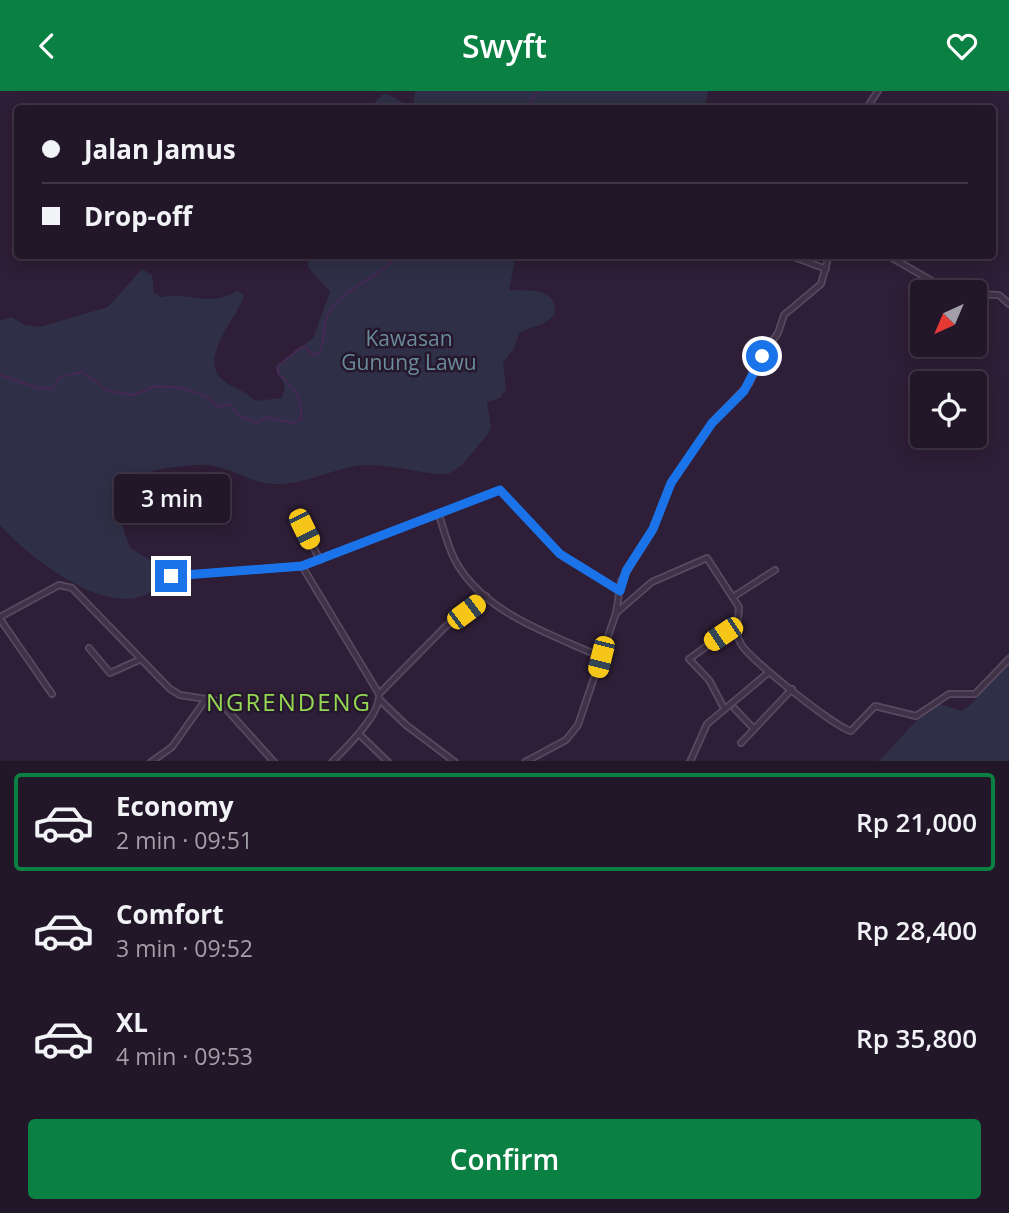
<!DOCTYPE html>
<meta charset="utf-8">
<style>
body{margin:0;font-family:"Open Sans",sans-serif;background:#2e2335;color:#f1f3f6;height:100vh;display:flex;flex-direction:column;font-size:26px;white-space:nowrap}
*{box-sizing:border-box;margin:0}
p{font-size:23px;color:#a29fa8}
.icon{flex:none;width:38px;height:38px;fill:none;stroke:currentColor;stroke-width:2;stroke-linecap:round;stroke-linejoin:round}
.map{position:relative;height:670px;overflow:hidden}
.side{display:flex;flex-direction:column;background:#221629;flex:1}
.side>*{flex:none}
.hud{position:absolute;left:14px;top:14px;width:982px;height:154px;border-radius:7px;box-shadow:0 4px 18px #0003,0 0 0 2px #3f3546;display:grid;align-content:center;height:154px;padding:0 28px;background:#221629}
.needle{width:46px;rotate:224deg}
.fabs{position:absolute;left:910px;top:189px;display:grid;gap:14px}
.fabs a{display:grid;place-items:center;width:77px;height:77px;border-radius:7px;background:#221629;box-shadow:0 4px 18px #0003,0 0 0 2px #3f3546;font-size:35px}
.end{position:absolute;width:32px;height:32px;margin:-16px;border:9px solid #1a73e8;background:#fff;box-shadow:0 0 0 4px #fff}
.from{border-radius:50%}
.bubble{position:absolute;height:49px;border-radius:7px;background:#221629;box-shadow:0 4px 18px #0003,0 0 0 2px #3f3546;font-size:23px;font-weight:600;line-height:49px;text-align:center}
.car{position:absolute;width:21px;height:42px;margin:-21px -10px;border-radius:9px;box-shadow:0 0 5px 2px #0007;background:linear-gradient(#f5c518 24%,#345 0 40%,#f5c518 0 76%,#345 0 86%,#f5c518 0)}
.hud b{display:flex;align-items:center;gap:24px;height:66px;font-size:26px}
.hud b+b{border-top:2px solid #3f3546}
.hud i{width:18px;height:18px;background:#f1f3f6}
ul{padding:12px 0 0;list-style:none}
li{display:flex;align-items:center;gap:21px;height:98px;margin:0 14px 10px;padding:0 14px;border:4px solid transparent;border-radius:7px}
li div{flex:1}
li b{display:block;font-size:26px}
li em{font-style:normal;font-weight:600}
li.active{border-color:#0b8043}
li>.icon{width:63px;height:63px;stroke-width:1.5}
.action{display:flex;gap:14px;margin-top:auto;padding:14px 28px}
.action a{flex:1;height:80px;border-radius:7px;background:#0b8043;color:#fff;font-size:28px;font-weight:600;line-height:80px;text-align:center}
header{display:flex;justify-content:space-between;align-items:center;height:91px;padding:0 28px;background:#0b8043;color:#fff;font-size:32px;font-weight:600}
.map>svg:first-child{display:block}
</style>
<header><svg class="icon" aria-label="back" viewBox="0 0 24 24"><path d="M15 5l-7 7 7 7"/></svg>Swyft<svg class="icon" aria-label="heart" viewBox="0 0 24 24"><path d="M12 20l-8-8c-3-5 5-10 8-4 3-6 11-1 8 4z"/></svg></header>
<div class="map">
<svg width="1009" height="671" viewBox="0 0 1009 671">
<rect width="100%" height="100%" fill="#2e1e37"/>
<!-- green -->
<g fill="#2f3047">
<path d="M415,0H708L705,17H368L385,2L413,17Z"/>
<path d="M308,165H516L509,199C523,200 548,196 554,213C556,219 555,224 550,228C541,236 529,236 519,242L514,258L503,271L506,299L500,307L487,311L491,336L488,343L462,374L448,383H439C414,381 389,373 364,374C335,376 306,394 276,393C252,393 237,380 215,375C196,370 118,382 111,401L130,457L163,477L164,486C128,546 30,468 0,434V230L11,226L25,234L40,236L108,216L142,178L152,184L154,202L161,206C189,200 209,217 237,200L244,204C240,223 201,263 219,285C230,298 245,298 255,310L282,307L285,295L275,276L313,247L330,201L308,176Z"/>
<path d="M1009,562V670L878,671L934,611L961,620C991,603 985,582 1009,562Z"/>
</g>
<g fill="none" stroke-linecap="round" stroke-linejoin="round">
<!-- stream -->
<g stroke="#452854" stroke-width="2">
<path d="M525,18L538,0"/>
<path d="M0,284L38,297L52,298L60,286L82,281L108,300L134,304L156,295L181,297L206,305L218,316L230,313L238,324L257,332L265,326L294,332L301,328C304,306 293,296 278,282V275L301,256H306L312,264L319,262C326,250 322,234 327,225C342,196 377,189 398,164"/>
</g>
<defs>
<g id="street">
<path d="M866,18L878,0"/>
<path d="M789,164L826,178"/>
<path d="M887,164L951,201"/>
<path d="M975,203L999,204L1009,213"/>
<path d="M439,424C445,442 450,464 461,479C492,525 553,544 601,566"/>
<path d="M304,438L320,469"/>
<path d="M302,475L379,603"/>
<path d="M171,485L302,475L500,399L560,463L620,500"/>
<path d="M733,506L775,479"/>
<path d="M616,522L652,491L707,467L739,516C739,530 733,539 741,553C748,567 836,637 851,640L875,615L916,625L949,603H975L1009,568"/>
<path d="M0,526L59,494L72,497L170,598L180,604L219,610L274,671"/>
<path d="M0,528L52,603"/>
<path d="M89,557L110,582L139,569"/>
<path d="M380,609L406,634L455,671"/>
<path d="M724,617L709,589L689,568L736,534"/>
<path d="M735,618L754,638"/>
<path d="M359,643L388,671"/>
<path d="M741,652L792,598"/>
<path d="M151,671L172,656L206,608"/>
<path d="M332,671C345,658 382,622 379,603L445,536L486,505"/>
<path d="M525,671L566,649L578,634L616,522L621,490L653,438L671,392L712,332L749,293L762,265L778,242L784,224L821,193L829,164"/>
<path d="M690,671L707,633L769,581"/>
</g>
</defs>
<!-- street casing -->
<use href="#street" stroke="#584960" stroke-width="8"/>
<!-- street -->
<use href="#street" stroke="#403247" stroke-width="4.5"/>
</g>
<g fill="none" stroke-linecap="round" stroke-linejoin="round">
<!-- route -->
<path stroke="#1a73e8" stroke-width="9" d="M171,485L302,475L500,399L560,463L620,500L626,480L653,438L671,392L712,332L744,300L762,265"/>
</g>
<g text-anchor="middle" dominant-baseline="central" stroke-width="5" stroke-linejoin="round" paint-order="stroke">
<!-- park labels -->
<g font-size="21" fill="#6a8c9b" stroke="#25172c">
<text x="409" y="247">Kawasan<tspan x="409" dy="24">Gunung Lawu</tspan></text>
</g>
<!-- quarter labels -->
<g font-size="24" letter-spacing="2" fill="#94d853" stroke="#25172c">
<text x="289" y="610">NGRENDENG</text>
</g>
</g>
</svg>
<div class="fabs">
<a><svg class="needle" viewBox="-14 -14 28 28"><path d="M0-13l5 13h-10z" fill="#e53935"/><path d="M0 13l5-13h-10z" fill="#a29fa8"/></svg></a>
<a><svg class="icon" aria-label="locate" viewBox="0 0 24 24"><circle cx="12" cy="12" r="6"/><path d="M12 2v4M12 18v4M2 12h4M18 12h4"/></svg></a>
</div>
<i class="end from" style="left:762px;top:265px"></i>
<i class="end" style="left:171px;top:485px"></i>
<div class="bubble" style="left:114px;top:383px;width:116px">3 min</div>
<i class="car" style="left:304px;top:438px;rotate:154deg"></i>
<i class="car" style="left:466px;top:521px;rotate:53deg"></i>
<i class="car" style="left:723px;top:543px;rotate:236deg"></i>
<i class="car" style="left:601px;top:566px;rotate:194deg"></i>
<div class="hud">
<b><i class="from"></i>Jalan Jamus</b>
<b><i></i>Drop-off</b>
</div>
</div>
<section class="side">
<ul>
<li class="active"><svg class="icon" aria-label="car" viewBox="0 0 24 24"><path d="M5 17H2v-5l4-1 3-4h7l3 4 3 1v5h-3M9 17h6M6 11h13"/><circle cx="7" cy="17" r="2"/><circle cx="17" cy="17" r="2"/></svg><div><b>Economy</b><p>2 min · 09:51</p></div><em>Rp 21,000</em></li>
<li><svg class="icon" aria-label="car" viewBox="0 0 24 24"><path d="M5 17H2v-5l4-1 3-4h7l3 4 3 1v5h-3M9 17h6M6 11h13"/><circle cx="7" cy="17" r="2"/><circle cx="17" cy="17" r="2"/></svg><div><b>Comfort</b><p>3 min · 09:52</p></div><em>Rp 28,400</em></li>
<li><svg class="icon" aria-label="car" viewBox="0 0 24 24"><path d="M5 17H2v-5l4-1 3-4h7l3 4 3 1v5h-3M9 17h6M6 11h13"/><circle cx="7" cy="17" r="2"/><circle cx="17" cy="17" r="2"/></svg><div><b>XL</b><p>4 min · 09:53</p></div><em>Rp 35,800</em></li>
</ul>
<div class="action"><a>Confirm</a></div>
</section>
